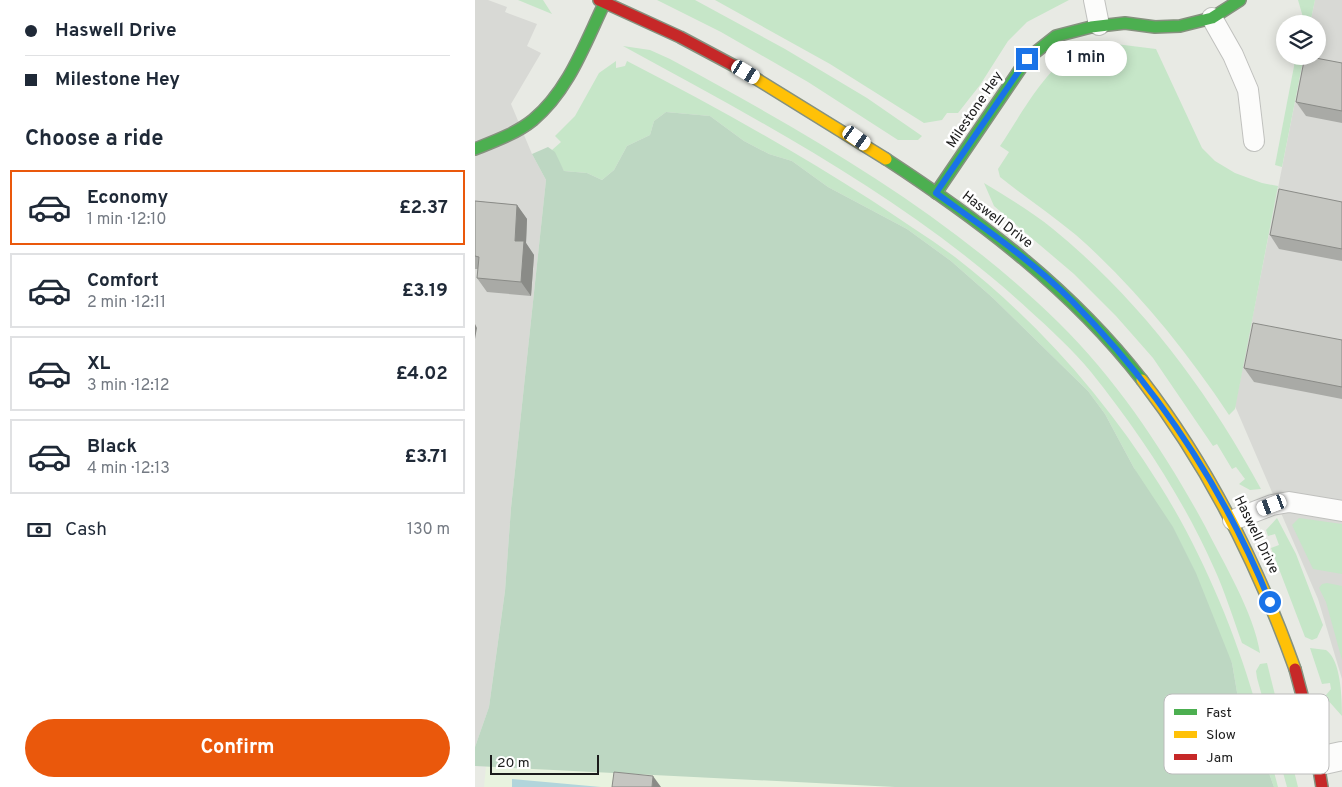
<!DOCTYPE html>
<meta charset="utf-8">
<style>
body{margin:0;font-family:Overpass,sans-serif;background:#f6f6f7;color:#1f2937;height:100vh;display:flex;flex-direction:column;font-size:19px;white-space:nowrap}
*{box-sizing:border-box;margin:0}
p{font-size:16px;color:#747a83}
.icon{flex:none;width:28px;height:28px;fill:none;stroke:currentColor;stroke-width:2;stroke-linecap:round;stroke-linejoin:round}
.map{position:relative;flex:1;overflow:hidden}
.panel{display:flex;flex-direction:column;background:#fff;width:475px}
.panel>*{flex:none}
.hud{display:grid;align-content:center;height:110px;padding:0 25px;background:#fff}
.controls{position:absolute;left:801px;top:15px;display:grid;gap:10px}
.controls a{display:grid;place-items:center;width:50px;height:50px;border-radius:50%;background:#fff;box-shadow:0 2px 12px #0003;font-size:25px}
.scale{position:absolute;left:15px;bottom:12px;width:109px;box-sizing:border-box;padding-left:5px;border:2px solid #1b1b1b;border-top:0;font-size:14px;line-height:18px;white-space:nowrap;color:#1b1b1b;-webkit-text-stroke:4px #fff;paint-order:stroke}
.end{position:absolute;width:22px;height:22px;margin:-11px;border:6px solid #1a73e8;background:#fff;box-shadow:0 0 0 2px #fff}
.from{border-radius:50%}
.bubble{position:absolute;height:35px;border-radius:18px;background:#fff;box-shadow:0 2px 12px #0003;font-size:16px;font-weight:700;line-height:35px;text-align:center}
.car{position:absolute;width:15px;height:30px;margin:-15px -8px;border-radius:6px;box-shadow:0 0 4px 1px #0007;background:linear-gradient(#fff 24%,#345 0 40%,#fff 0 76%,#345 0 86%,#fff 0)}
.hud b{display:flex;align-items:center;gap:18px;height:48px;font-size:19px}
.hud b+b{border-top:1px solid #e0e1e3}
.hud i{width:12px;height:12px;background:#1f2937}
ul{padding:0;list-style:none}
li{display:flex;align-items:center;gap:15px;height:75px;margin:0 10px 8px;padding:0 15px;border:2px solid #e0e1e3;border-radius:0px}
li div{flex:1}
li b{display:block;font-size:19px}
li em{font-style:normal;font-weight:700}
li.current{border-color:#ea580c}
li>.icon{width:45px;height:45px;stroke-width:1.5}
h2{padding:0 25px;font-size:22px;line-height:60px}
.pay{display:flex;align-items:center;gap:12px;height:55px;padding:0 25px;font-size:19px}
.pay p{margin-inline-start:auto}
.action{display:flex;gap:10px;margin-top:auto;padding:10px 25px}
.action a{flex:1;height:58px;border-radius:30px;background:#ea580c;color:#fff;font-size:20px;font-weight:700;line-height:58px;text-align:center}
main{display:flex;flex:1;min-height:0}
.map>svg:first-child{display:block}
</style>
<main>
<section class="panel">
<div class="hud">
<b><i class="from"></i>Haswell Drive</b>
<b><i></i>Milestone Hey</b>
</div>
<h2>Choose a ride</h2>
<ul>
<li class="current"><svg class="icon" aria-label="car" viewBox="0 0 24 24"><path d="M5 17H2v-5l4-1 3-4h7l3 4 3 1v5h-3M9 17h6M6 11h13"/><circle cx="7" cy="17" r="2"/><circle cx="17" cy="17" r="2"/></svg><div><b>Economy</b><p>1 min · 12:10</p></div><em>£2.37</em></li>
<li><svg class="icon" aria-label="car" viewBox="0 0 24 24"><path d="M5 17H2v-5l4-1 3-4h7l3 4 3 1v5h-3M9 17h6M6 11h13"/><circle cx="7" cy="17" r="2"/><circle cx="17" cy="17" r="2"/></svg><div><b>Comfort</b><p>2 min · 12:11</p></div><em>£3.19</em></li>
<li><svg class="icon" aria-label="car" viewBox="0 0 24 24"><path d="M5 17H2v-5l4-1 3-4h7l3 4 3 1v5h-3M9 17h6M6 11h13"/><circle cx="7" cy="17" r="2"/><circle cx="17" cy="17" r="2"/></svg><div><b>XL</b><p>3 min · 12:12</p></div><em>£4.02</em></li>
<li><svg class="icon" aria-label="car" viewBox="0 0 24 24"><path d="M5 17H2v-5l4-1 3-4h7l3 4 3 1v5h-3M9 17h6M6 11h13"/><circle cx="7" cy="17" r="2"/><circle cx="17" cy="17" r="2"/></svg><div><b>Black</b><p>4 min · 12:13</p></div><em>£3.71</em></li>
</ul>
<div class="pay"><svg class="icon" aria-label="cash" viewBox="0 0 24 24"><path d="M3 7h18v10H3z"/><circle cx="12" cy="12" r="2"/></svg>Cash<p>130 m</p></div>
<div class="action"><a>Confirm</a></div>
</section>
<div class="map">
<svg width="867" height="787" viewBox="0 0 867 787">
<rect width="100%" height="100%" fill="#e8eae4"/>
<!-- residential -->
<g fill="#d8d9d5">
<path d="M0,0H13L32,7L30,12L62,24L52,46L66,53L36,104L57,154L71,180L36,508L30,591L14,707L0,747Z"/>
<path d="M840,0H867V679L843,599L760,406L829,56H842V24H835Z"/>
</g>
<!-- education -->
<path fill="#e8f3df" d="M11,766L419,786L420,787H9Z"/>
<!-- grass -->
<g fill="#c6e6c8">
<path d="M43,0H68L77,14Z"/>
<path d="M182,0H220L310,49L392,98L447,136L443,140H423L333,82L246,32Z"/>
<path d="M240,0H594L552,22L533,41L505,85L483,113H472L467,120L449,123L355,64Z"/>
<path d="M823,0H840L835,24H830Z"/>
<path d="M641,44L681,49L727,148L740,161L760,173L787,183L803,186L760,409L754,415C711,350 659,286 601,235C577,215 550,197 525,177L523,169L534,152L525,146C545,117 570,67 603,51C615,46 628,45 641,44Z"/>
<path d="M148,46L175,50L195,59C333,134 471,212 584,323C643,381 691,454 730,526C748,562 779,613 785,653L767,643C758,618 750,592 739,568C708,498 664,432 616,372C598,350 575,329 554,310C435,200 289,123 148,46Z"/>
<path d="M821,56H829L807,167L800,165Z"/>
<path d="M141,61V68L150,66L152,61C235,104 317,149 396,200C424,219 453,237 480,257C561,320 630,398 684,484C724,547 758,626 779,698C788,728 795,757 803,787H799L790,762L774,748L769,733L757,663L659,468L630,414L613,391L518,298L476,261L432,229L353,187L317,161L294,154L269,141L235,116L191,112L179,121L175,135L152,146L139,170L127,180L112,173L89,171L77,150L86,142L80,136L100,116L124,73Z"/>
<path d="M509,183C532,197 557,212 578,229C665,300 733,391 786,489L775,490L764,484L770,479L761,467L757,469L742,444L738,446L678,358L641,316L599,274L519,206Z"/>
<path d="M802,518L821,554L848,625L842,638L837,640L830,637L796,548L804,545L800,534L793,536L791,530Z"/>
<path d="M824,518L867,524V574L838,569L817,525Z"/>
<path d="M852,583L867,586V660L851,602L844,588L847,584Z"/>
<path d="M835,648L851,650C866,660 867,698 867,716L851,698V695L856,689L855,683L847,684Z"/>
<path d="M792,663L823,787H812L782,678L781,671L785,664Z"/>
</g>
<!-- forest -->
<path fill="#bdd7c2" d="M191,112L235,116L269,141L294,154L317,161L353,187L432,229L476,261L518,298L613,391L630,414L659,468L698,527L721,573L757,663L769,733L774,748L790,762L799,787H420L0,766V747L14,707L30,591L36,508L71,180L57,154L73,147L80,152L89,171L112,173L127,180L139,170L152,146L175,135L179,121Z"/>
<!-- pitch -->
<path fill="#b2d5db" d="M37,779L126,787H37Z"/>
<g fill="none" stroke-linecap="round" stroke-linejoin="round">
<defs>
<g id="lane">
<path d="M619,0L624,25"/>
<path d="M737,18L758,55L773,90L779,141"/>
<path d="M758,520L797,505L814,502L867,511"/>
</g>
<path id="street" d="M844,761L867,756"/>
<g id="fast">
<path d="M0,149C20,141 42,133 58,120C94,90 110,43 130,2"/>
<path d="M411,159C506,221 597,290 667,380"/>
<path d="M461,193L552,59L581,36L616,27L650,23L680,27L705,26L737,18L765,0"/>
</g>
<g id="slow">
<path d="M267,70L411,159"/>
<path d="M667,380C734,467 783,565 820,669"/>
</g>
<g id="jam">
<path d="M124,0L205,37L267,70"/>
<path d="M820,669L839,740L847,787"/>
</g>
</defs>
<!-- lane casing -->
<use href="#lane" stroke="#c0c1be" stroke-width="22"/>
<!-- street casing -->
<use href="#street" stroke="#c0c1be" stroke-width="30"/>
<!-- fast casing -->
<use href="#fast" stroke="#85917e" stroke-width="14"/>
<!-- slow casing -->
<use href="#slow" stroke="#85917e" stroke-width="14"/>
<!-- jam casing -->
<use href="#jam" stroke="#85917e" stroke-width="14"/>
<!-- lane -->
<use href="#lane" stroke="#fcfcfb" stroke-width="20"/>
<!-- street -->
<use href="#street" stroke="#fcfcfb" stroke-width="28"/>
<!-- fast -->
<use href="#fast" stroke="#4caf50" stroke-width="11"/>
<!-- slow -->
<use href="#slow" stroke="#ffc107" stroke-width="11"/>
<!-- jam -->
<use href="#jam" stroke="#c62828" stroke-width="11"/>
</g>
<!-- wall -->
<g fill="#a9aaa6">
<path d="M867,63V123L831,116L821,102Z"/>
<path d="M0,201L42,205L52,219L51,243L59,255L56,296L12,292L2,278L3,269H0Z"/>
<path d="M867,202V261L804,249L795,235Z"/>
<path d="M867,340V399L779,382L769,368Z"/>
</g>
<!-- shaded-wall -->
<g fill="#8a8b87">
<path d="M42,205L52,219L51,243L59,255L56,296L46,282L40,241Z"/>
<path d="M0,324L2,328L0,339Z"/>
<path d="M178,776L186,787H177Z"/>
</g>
<!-- building -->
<g fill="#c5c6c1" stroke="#8a8b87">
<path d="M830,56L867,63V111L821,102Z"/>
<path d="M804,189L867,202V249L795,235Z"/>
<path d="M0,201L42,205L40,241H49L46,282L2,278L4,257L0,256Z"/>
<path d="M778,323L867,340V387L769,368Z"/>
<path d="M139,772L178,776L177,787H137Z"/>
</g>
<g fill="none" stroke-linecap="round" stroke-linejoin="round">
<!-- route -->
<path stroke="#1a73e8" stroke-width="6" d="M552,59L461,193C508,227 556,260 597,301C683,388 749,489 795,602"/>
</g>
<g text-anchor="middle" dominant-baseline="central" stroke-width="5" stroke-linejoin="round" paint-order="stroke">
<!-- street labels -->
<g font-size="14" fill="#1b1b1b" stroke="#fff">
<text transform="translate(500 110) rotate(-56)">Milestone Hey</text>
<text transform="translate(522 220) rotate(37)">Haswell Drive</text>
<text transform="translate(781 535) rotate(64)">Haswell Drive</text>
</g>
</g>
<!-- legend -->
<rect x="689" y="694" width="165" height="80" rx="8" fill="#fff" stroke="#bbb" stroke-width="1"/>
<rect x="699" y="709" width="23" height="6" fill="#4caf50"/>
<rect x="699" y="731" width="23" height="7" fill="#ffc107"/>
<rect x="699" y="754" width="23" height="6" fill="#c62828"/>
<g font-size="14" fill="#1b1b1b">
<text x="731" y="717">Fast</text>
<text x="731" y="739">Slow</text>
<text x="731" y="762">Jam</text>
</g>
</svg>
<div class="controls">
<a><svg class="icon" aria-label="layers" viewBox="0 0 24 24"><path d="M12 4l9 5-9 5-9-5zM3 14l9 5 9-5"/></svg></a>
</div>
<div class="scale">20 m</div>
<i class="end from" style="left:795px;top:602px"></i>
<i class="end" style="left:552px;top:59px"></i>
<div class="bubble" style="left:570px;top:41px;width:82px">1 min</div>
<i class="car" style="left:271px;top:72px;rotate:121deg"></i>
<i class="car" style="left:382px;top:138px;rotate:125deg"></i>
<i class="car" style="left:797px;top:505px;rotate:249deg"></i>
</div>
</main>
